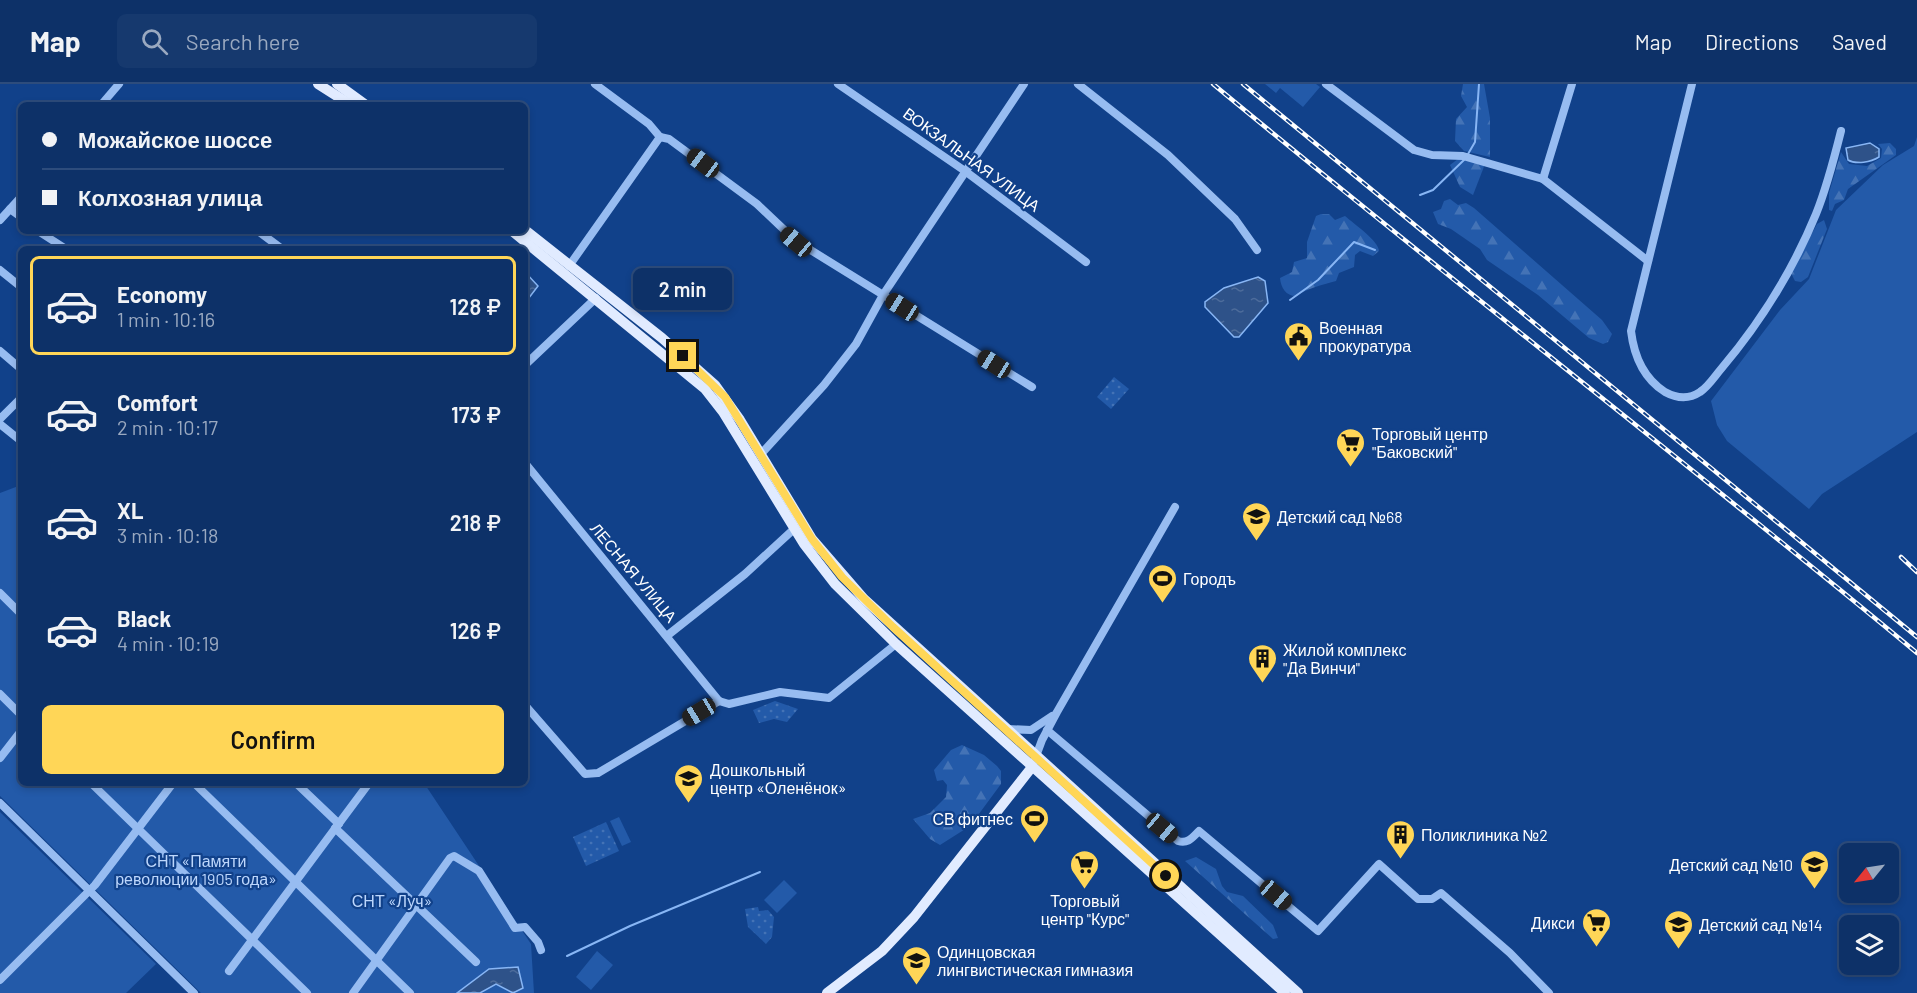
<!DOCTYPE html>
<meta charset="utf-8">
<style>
body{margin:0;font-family:Barlow,sans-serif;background:#16396e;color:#f1f3f6;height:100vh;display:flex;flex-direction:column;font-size:22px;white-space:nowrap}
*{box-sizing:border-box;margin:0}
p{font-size:20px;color:#9aa9c0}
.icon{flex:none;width:33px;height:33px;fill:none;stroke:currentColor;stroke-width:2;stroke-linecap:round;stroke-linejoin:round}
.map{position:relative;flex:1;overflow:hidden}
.details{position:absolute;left:18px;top:162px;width:510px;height:540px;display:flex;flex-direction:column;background:#0d3168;border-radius:9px;box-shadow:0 3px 9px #0003,0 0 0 2px #2d4c7c}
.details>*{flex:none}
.banner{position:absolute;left:18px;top:18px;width:510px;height:132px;border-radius:9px;box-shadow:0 3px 9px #0003,0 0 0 2px #2d4c7c;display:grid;align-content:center;height:132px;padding:0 24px;background:#0d3168}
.needle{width:39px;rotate:240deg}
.tools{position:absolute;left:1839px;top:759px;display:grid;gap:12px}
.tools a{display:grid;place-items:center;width:60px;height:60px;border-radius:9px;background:#0d3168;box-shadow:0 3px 9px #0003,0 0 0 2px #2d4c7c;font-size:30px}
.end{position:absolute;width:27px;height:27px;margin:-14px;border:8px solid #ffd657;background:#111;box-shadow:0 0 0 3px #111}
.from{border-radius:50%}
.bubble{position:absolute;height:42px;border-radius:9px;background:#0d3168;box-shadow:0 3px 9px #0003,0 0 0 2px #2d4c7c;font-size:20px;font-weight:600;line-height:42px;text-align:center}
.car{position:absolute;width:18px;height:36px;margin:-18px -9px;border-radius:8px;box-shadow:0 0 4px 2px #0007;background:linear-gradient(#222 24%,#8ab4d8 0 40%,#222 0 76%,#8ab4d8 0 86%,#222 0)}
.banner b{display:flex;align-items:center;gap:21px;height:57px;font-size:22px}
.banner b+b{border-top:2px solid #2d4c7c}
.banner i{width:15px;height:15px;background:#f1f3f6}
ul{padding:10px 0 0;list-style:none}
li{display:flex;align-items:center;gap:18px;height:99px;margin:0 12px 9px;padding:0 12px;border:3px solid transparent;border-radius:9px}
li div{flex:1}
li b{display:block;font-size:22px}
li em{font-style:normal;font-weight:600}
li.current{border-color:#ffd657}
li>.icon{width:54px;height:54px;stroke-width:1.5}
.action{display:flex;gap:12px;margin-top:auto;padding:12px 24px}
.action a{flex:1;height:69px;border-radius:9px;background:#ffd657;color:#111;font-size:24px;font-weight:600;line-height:69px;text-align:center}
header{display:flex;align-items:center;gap:36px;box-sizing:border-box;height:84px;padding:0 30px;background:#0d3168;border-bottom:2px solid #2d4c7c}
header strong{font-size:28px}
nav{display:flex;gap:33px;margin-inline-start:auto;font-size:21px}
.search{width:420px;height:54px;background:#16396e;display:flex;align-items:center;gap:15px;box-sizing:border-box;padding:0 21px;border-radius:9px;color:#9aa9c0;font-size:22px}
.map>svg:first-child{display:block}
</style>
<header>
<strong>Map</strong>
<div class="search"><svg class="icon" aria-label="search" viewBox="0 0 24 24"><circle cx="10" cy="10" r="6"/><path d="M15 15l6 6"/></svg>Search here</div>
<nav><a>Map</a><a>Directions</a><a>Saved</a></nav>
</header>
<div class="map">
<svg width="1917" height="909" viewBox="0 0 1917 909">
<defs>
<pattern id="forest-firs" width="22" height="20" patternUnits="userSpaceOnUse" patternTransform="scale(1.5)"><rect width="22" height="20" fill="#235aa9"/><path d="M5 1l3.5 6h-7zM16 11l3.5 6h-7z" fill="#4473b6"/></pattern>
<pattern id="park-dots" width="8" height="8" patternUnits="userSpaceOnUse" patternTransform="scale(1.5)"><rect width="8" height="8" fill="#235aa9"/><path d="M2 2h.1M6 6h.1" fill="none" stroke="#4473b6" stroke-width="1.8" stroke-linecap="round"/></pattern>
<pattern id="water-ripples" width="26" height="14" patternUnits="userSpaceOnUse" patternTransform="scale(1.5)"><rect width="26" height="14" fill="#2e5289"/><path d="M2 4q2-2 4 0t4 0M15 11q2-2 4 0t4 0" fill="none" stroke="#4d6c9b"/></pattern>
</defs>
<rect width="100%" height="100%" fill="#11418a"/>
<!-- green -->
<g fill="#235aa9">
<path d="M1265,0H1316L1320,3L1303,23L1280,4L1276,9Z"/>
<path d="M1917,53V348L1822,410L1809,425L1727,357L1717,341L1711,317L1780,226L1809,195L1836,126L1883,81L1914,62Z"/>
<path d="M21,401V699H424L531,860L534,909H201L0,712V409Z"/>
<path d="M0,728L156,880L126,909H0Z"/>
<path d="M619,733L631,758L622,762L610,737Z"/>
<path d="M784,796L797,809L777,829L764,816Z"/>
<path d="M597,867L613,881L591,906L576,893Z"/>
</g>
<!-- forest -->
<g fill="url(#forest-firs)">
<path d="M1463,0H1484L1490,34V73L1464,67L1455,57L1456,35L1467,23L1461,12Z"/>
<path d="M1890,59L1896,65V71L1848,105L1844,116L1835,120L1832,127L1829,126V109L1841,68L1849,80L1867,82L1881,74L1882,65L1878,60Z"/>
<path d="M1458,75L1485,80L1473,111L1460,103L1450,81Z"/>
<path d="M1450,115L1458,121L1466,119L1474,124L1602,236L1612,250L1608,258L1603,260L1589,254L1538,211L1487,176L1480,165L1451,145L1438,140L1433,128L1441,125L1444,117Z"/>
<path d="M1321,130H1329L1335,136L1345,132C1354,140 1379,157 1379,167L1373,172L1360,167L1355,171L1354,183L1339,189L1336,197C1324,200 1306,205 1296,212C1286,212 1281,204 1280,194L1292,188L1294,178L1307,174V158L1316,132Z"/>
<path d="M1824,136L1827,145L1808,193L1801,198L1795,197L1791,189L1817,140Z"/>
<path d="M962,661L984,671L997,682L1001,687V700L970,742L940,761L930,755L913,735L930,729L946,713L947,701L943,696L937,697L934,686L951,666Z"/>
<path d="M1196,773L1216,785L1222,802L1227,808L1243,812L1273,841L1278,854L1273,855L1185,777Z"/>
</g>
<!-- park -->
<g fill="url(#park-dots)">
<path d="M1114,293L1129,305L1111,325L1097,313Z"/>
<path d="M775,617L798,625L787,638L774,635L759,639L753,626Z"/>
<path d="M606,738L619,767L586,782L573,753Z"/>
<path d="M758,823L759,827L768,826L774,833L772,853L766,860L748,843L745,825Z"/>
</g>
<!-- water -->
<g fill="url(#water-ripples)" stroke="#88b6f5" stroke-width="1.5">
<path d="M1870,59L1879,65V73C1871,78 1856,81 1848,76L1846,64Z"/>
<path d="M525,188L538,202L525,219Z"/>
<path d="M1258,193L1265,197L1268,219L1239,253H1234L1205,223V218L1224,204Z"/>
<path d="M518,883L523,904L513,909L496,900L480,909H457L489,885Z"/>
</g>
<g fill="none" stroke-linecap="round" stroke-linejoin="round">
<!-- stream -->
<g stroke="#88b6f5" stroke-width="2">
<path d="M1468,70L1475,58L1479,0"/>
<path d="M1420,111L1433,106L1465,75"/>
<path d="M1290,216L1318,196L1354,158L1375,166"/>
<path d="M567,872L630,842L760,788"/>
</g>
<!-- minor -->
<g stroke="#97bcf1" stroke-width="8">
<path d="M595,0L649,40L660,53"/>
<path d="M838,0L965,87L1086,178"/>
<path d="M1078,0L1168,71L1235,135L1257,166"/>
<path d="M1326,0L1414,66L1432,71L1463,72L1543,95L1648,177"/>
<path d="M1692,0L1631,247C1634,272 1643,294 1665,308C1676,314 1688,316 1700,308C1708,303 1715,292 1721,285C1760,239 1793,186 1816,130C1827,103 1834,75 1841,47"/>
<path d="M101,21L119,0"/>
<path d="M660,53L669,55L757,120L796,157L1032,303"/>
<path d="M1543,95L1572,0"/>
<path d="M10,125L21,133"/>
<path d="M0,136L21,113"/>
<path d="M38,147L66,165"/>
<path d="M258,147L282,165"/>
<path d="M569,182L660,53"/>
<path d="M0,186L21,203"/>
<path d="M0,267L21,285"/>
<path d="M525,281L596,214"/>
<path d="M0,335L21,314"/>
<path d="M0,340L21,357"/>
<path d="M761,370L824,301L856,260L883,211L1024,0"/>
<path d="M525,379L719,617"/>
<path d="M0,509L21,530"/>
<path d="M668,551L745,490L794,445"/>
<path d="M0,610L21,631"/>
<path d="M719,617L729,620L780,608L829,614L896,560"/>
<path d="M525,621L585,690L598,689L719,617"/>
<path d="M1007,645L1031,646L1052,632"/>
<path d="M1047,646L1178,757C1188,760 1192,754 1199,747L1318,847L1379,780L1418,815H1432L1441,809L1510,869L1549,909"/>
<path d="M0,674L21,647"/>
<path d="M1032,683L1042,656L1057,628L1175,423"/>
<path d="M91,699L307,909"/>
<path d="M194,699L410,909"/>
<path d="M296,699L339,740"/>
<path d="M0,719L194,909"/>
<path d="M335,744L476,878"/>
<path d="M229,887L369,699"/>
<path d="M0,896L95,801L173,699"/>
<path d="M353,909L450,774L454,772L479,787L515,844L525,843L538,858L541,866"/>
</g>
<!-- major -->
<g stroke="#e1ebff" stroke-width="10">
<path d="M318,0L351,21"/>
<path d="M337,0L366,21"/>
<path d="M525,146L662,254L715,301L740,336L812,455L864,515L1298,909"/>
<path d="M512,147L705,305L723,328L804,460L835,500L896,560L1285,909"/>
<path d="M827,909L882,867L914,833L1032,683"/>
</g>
<defs>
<g id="rail">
<path d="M1213,0C1445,192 1684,376 1917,569"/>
<path d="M1243,0L1917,553"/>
<path d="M1901,473L1917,488"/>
</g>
</defs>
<!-- rail casing -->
<use href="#rail" stroke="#fff" stroke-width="4.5"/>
<!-- rail -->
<use href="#rail" stroke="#11418a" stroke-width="2" stroke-dasharray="7" stroke-linecap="butt"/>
</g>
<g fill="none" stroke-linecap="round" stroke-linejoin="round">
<!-- route -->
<path stroke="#ffd657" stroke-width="8" d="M683,272L725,313L812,455L842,493L893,543L1166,792"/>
</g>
<!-- icons -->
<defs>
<symbol id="civic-pin" viewBox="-11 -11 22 30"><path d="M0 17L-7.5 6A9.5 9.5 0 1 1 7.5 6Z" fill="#ffd657" stroke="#11418a"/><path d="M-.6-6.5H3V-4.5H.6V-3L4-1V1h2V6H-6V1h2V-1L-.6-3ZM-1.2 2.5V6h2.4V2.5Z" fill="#111"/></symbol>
<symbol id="supermarket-pin" viewBox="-11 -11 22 30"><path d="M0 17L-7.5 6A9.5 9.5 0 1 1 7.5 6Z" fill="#ffd657" stroke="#11418a"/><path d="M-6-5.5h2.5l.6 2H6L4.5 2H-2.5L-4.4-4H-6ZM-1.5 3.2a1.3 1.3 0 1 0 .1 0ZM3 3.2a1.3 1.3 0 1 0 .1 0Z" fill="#111"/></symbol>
<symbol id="school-pin" viewBox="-11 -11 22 30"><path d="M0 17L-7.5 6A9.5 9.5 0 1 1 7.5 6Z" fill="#ffd657" stroke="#11418a"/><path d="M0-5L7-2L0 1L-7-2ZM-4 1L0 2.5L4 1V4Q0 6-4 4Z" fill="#111"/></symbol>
<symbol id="stadium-pin" viewBox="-11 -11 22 30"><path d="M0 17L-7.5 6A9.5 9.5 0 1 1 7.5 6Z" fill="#ffd657" stroke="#11418a"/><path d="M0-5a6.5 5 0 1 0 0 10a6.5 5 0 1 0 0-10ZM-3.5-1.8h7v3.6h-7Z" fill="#111"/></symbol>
<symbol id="building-pin" viewBox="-11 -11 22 30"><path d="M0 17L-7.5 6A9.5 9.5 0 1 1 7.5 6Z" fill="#ffd657" stroke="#11418a"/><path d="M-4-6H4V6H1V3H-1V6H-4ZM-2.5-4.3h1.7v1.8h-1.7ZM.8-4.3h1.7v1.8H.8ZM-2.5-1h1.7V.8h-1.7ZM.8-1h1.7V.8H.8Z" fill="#111"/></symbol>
</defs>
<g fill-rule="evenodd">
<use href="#civic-pin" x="1282" y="236" width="33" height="45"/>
<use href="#supermarket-pin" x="1334" y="342" width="33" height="45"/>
<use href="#school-pin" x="1240" y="416" width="33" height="45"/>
<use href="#stadium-pin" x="1146" y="478" width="33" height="45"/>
<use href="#building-pin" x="1246" y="558" width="33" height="45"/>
<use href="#school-pin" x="672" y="678" width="33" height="45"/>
<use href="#stadium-pin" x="1018" y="718" width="33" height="45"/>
<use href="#building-pin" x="1384" y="734" width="33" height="45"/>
<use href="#supermarket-pin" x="1068" y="764" width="33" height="45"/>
<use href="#school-pin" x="1798" y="764" width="33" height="45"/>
<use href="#supermarket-pin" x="1580" y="822" width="33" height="45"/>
<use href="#school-pin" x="1662" y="824" width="33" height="45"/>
<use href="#school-pin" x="900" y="860" width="33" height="45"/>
</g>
<g text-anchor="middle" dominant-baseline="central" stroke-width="4.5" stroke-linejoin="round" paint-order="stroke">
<!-- street labels -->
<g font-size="16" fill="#fff" stroke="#11418a">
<text transform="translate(972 75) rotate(36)">ВОКЗАЛЬНАЯ УЛИЦА</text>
<text transform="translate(634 488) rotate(50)">ЛЕСНАЯ УЛИЦА</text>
</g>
<!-- poi labels -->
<g font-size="16" fill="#fff" stroke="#11418a" text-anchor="start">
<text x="1319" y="243">Военная<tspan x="1319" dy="18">прокуратура</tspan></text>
<text x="1372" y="349">Торговый центр<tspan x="1372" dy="18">"Баковский"</tspan></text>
<text x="1277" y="432">Детский сад №68</text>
<text x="1183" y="494">Городъ</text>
<text x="1283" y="565">Жилой комплекс<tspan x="1283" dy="18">"Да Винчи"</tspan></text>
<text x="710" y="685">Дошкольный<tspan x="710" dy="18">центр «Оленёнок»</tspan></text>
<text x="1013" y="734" text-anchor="end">СВ фитнес</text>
<text x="1421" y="750">Поликлиника №2</text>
<text x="1793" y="780" text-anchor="end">Детский сад №10</text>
<text x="1085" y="816" text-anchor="middle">Торговый<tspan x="1085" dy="18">центр "Курс"</tspan></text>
<text x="1575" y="838" text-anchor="end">Дикси</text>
<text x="1699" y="840">Детский сад №14</text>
<text x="937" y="867">Одинцовская<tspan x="937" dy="18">лингвистическая гимназия</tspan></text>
</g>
<!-- park labels -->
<g font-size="16" fill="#bdd7fd" stroke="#11418a">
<text x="196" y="776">СНТ «Памяти<tspan x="196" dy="18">революции 1905 года»</tspan></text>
<text x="392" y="816">СНТ «Луч»</text>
</g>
</g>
</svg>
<div class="tools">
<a><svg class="needle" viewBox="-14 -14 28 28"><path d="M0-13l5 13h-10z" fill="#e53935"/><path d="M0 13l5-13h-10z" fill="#9aa9c0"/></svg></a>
<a><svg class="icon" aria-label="layers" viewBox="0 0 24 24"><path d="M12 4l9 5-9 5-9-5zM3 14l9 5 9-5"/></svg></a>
</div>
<i class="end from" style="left:1166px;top:792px"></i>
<i class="end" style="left:683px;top:272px"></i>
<div class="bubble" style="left:633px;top:184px;width:99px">2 min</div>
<i class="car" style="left:703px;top:79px;rotate:307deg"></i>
<i class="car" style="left:796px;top:158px;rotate:310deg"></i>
<i class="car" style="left:902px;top:223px;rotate:302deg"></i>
<i class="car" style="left:994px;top:280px;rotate:302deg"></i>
<i class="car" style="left:699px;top:628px;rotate:239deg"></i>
<i class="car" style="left:1162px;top:744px;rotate:130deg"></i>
<i class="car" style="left:1276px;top:811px;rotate:130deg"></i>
<div class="banner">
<b><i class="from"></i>Можайское шоссе</b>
<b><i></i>Колхозная улица</b>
</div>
<section class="details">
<ul>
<li class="current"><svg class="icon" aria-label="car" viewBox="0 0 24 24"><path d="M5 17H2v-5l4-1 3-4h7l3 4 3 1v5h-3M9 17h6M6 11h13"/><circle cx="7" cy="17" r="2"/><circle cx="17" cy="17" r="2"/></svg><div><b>Economy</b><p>1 min · 10:16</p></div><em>128 ₽</em></li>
<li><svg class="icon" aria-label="car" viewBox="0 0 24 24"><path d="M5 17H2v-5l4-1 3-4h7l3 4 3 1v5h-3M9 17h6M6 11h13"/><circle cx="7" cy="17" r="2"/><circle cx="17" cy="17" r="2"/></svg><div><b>Comfort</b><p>2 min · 10:17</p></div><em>173 ₽</em></li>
<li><svg class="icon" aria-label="car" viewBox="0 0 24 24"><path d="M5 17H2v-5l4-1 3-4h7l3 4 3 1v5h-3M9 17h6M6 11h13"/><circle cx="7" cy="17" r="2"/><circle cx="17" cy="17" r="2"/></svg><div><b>XL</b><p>3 min · 10:18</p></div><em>218 ₽</em></li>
<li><svg class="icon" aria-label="car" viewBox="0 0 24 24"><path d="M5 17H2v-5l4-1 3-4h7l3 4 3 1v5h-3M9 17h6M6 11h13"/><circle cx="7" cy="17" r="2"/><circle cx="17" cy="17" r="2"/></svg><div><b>Black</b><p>4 min · 10:19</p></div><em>126 ₽</em></li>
</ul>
<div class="action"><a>Confirm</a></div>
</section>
</div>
